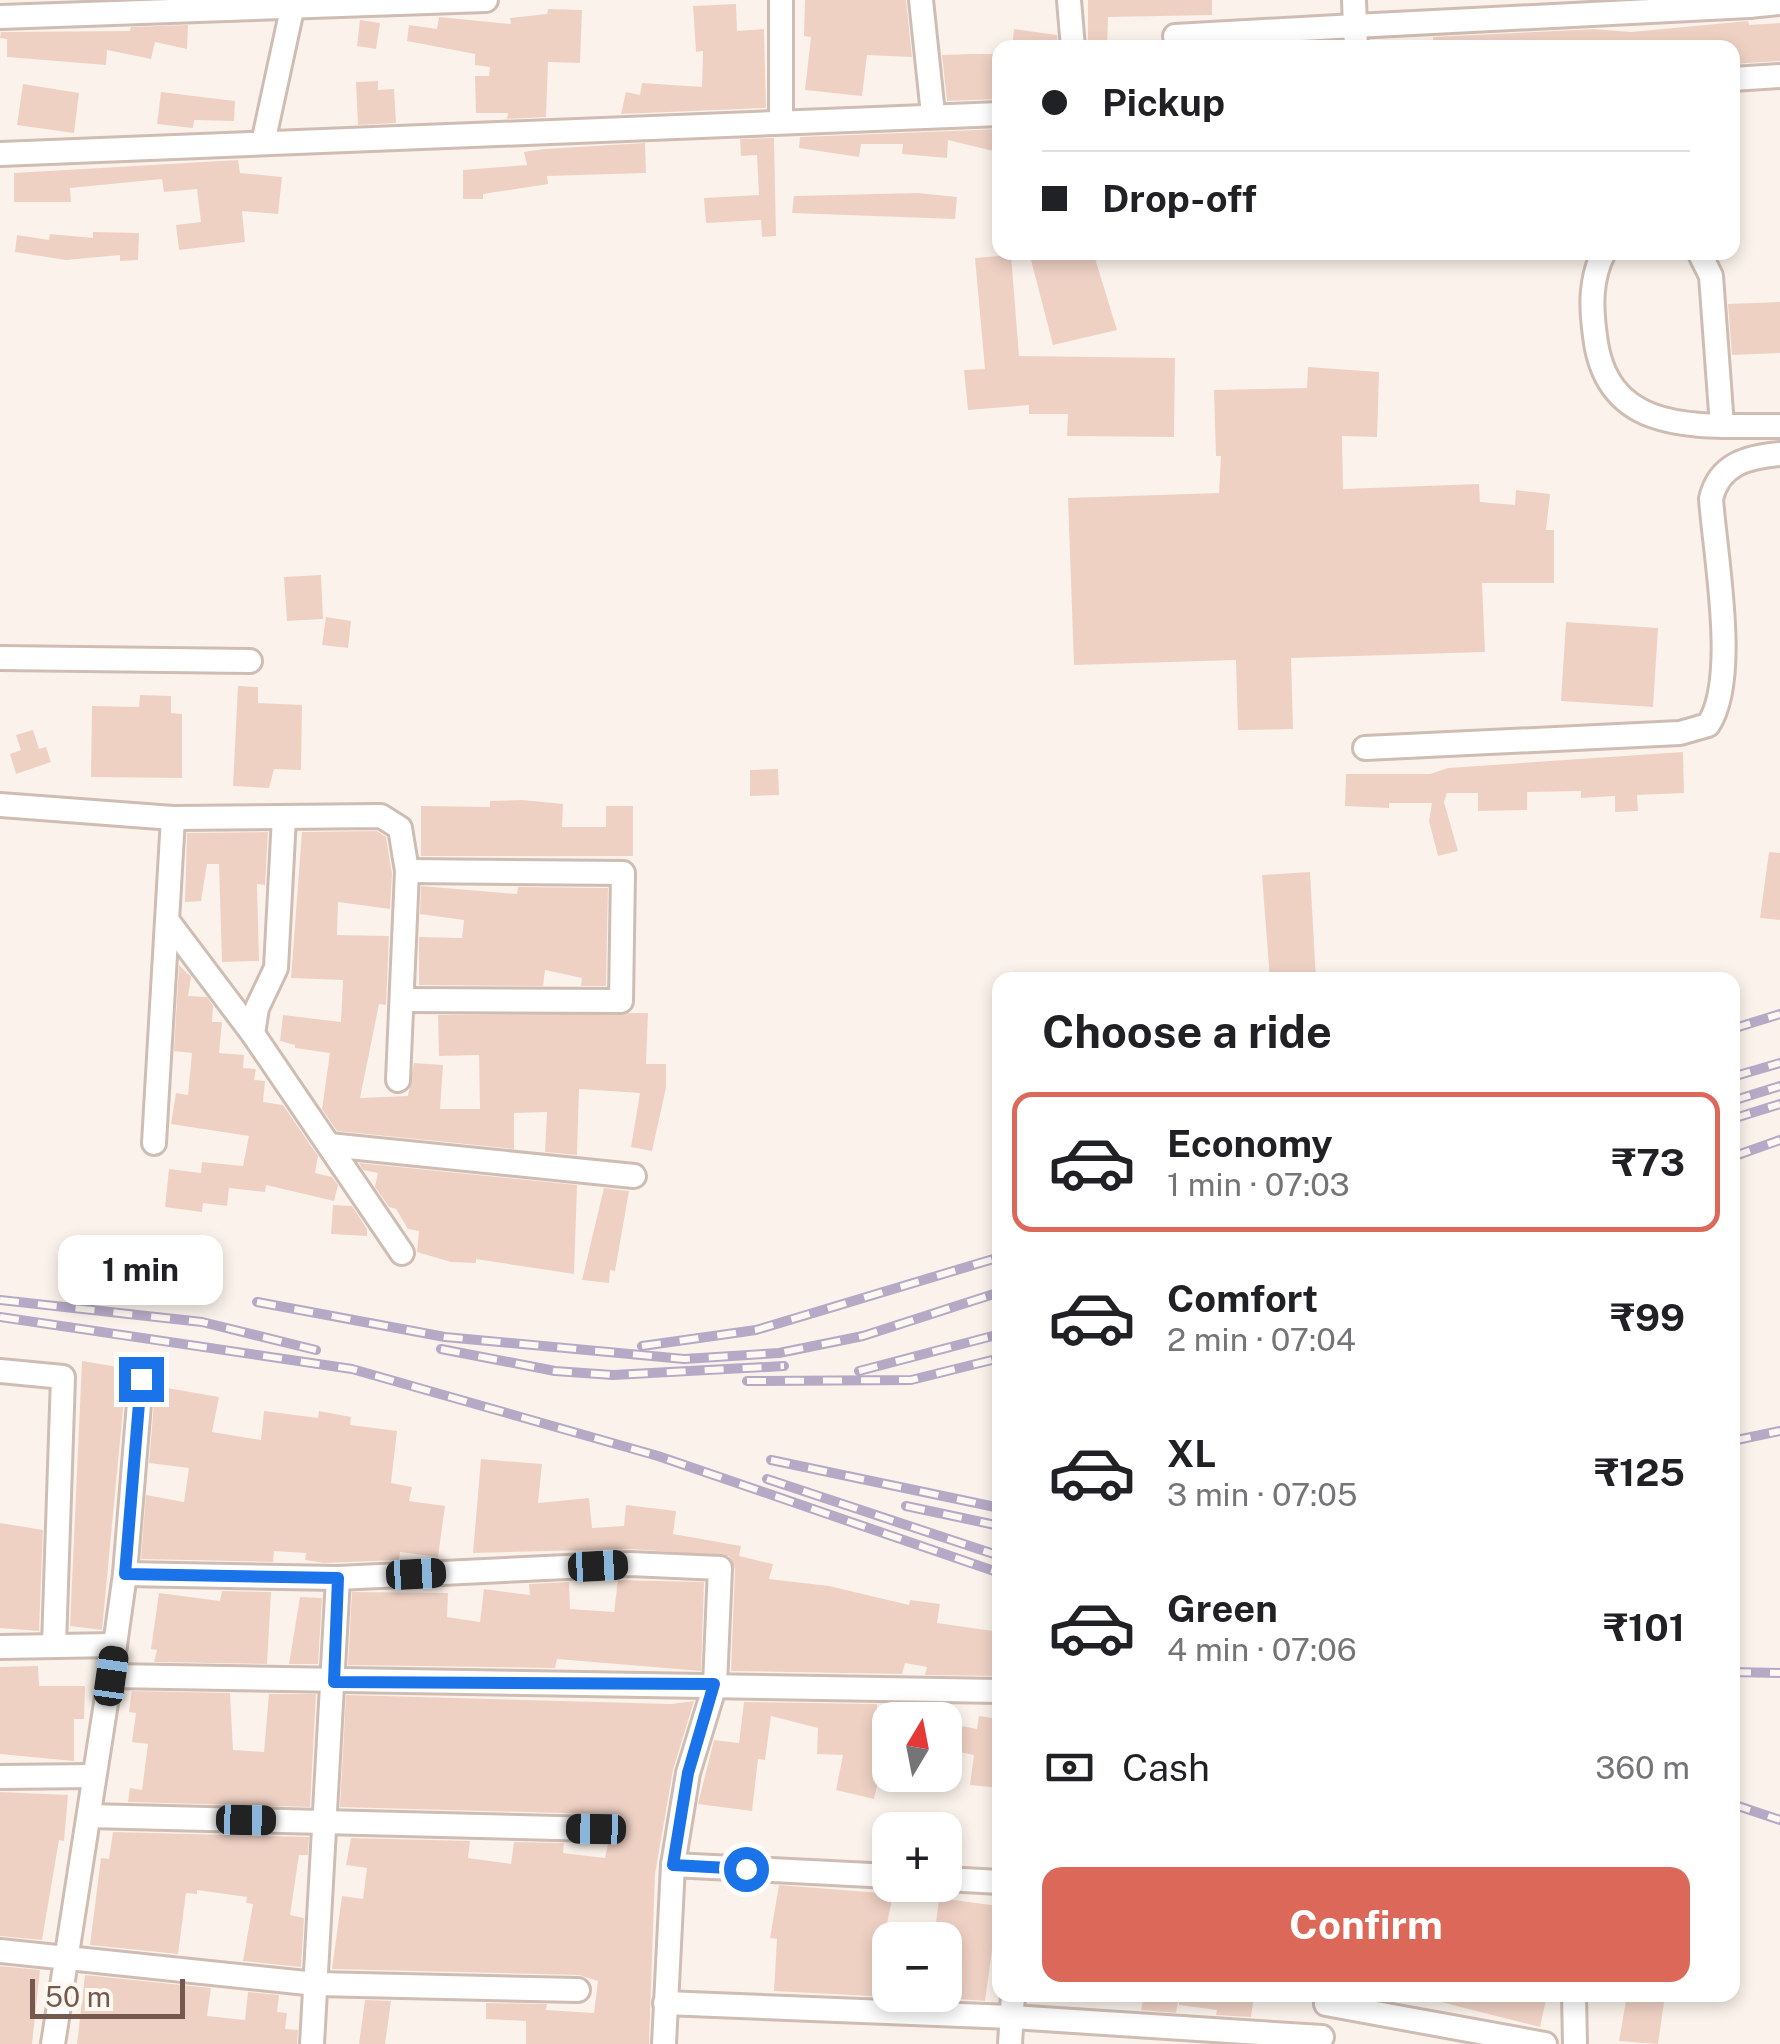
<!DOCTYPE html>
<meta charset="utf-8">
<style>
body{margin:0;font-family:"Public Sans",sans-serif;background:#f2f2f2;color:#202124;height:100vh;display:flex;flex-direction:column;font-size:38px;white-space:nowrap}
*{box-sizing:border-box;margin:0}
p{font-size:32px;color:#757577}
.icon{flex:none;width:55px;height:55px;fill:none;stroke:currentColor;stroke-width:2;stroke-linecap:round;stroke-linejoin:round}
.map{position:relative;flex:1;overflow:hidden}
.panel{position:absolute;left:992px;top:972px;width:748px;height:1030px;display:flex;flex-direction:column;background:#fff;border-radius:20px;box-shadow:0 5px 15px #0003}
.panel>*{flex:none}
.banner{position:absolute;left:992px;top:40px;width:748px;height:220px;border-radius:20px;box-shadow:0 5px 15px #0003;display:grid;align-content:center;height:220px;padding:0 50px;background:#fff}
.needle{width:65px;rotate:10deg}
.controls{position:absolute;left:872px;top:1702px;display:grid;gap:20px}
.controls a{display:grid;place-items:center;width:90px;height:90px;border-radius:20px;background:#fff;box-shadow:0 5px 15px #0003;font-size:50px}
.scale{position:absolute;left:30px;bottom:25px;width:155px;box-sizing:border-box;padding-left:10px;border:5px solid #75594f;border-top:0;font-size:28px;line-height:35px;white-space:nowrap;color:#75594f;-webkit-text-stroke:8px #fef8f2;paint-order:stroke}
.end{position:absolute;width:45px;height:45px;margin:-22px;border:12px solid #1a73e8;background:#fff;box-shadow:0 0 0 5px #fff}
.from{border-radius:50%}
.bubble{position:absolute;height:70px;border-radius:20px;background:#fff;box-shadow:0 5px 15px #0003;font-size:32px;font-weight:700;line-height:70px;text-align:center}
.car{position:absolute;width:30px;height:60px;margin:-30px -15px;border-radius:12px;box-shadow:0 0 8px 2px #0007;background:linear-gradient(#222 24%,#8ab4d8 0 40%,#222 0 76%,#8ab4d8 0 86%,#222 0)}
.banner b{display:flex;align-items:center;gap:35px;height:95px;font-size:38px}
.banner b+b{border-top:2px solid #e0e0e0}
.banner i{width:25px;height:25px;background:#202124}
ul{padding:0;list-style:none}
li{display:flex;align-items:center;gap:30px;height:140px;margin:0 20px 15px;padding:0 30px;border:5px solid transparent;border-radius:20px}
li div{flex:1}
li b{display:block;font-size:38px}
li em{font-style:normal;font-weight:700}
li.active{border-color:#dc685a}
li>.icon{width:90px;height:90px;stroke-width:1.5}
h2{padding:0 50px;font-size:45px;line-height:120px}
.pay{display:flex;align-items:center;gap:25px;height:110px;padding:0 50px;font-size:38px}
.pay p{margin-inline-start:auto}
.cta{display:flex;gap:20px;margin-top:auto;padding:20px 50px}
.cta a{flex:1;height:115px;border-radius:20px;background:#dc685a;color:#fff;font-size:40px;font-weight:700;line-height:115px;text-align:center}
.map>svg:first-child{display:block}
</style>
<div class="map">
<svg width="1780" height="2044" viewBox="0 0 1780 2044">
<rect width="100%" height="100%" fill="#fbf3eb"/>
<!-- building -->
<g fill="#efd1c4">
<path d="M805,0H906L912,57L867,55L862,96L805,90L811,37L804,36Z"/>
<path d="M1088,0H1212V15L1108,17L1107,48H1088Z"/>
<path d="M736,4L737,31L764,29L766,108L621,114L626,92L640,95L642,83L702,87L703,51L696,52L693,6Z"/>
<path d="M548,9L582,10L580,63L548,62L546,117L507,119L508,113H476L475,76H489L490,67L475,65V54L407,41L409,25L437,29L439,17L511,24L510,18L547,14Z"/>
<path d="M360,20L380,23L376,49L357,46Z"/>
<path d="M1748,21L1749,25L1780,23V61L1732,64V48H1433V37L1594,29L1631,32Z"/>
<path d="M188,25L187,49L155,42L151,59L107,50L106,65L7,57V39L0,38L1,32L130,31L131,27Z"/>
<path d="M1014,29L1057,35L1058,48H1012Z"/>
<path d="M970,54H1000V99L947,101L942,55Z"/>
<path d="M378,81V90L394,89L396,123L358,125L356,82Z"/>
<path d="M23,84L79,93L74,133L17,125Z"/>
<path d="M161,92L235,101L234,121L194,120L193,128L157,124Z"/>
<path d="M1000,129L997,152L948,140L947,158L902,154L903,144H861L859,157L799,148L800,137Z"/>
<path d="M774,138L776,236L762,237L761,220L706,223L704,198L759,195L757,155L741,156L740,139Z"/>
<path d="M645,143L646,173L547,176L548,184L483,194V199H463V170L527,165L524,152L544,149Z"/>
<path d="M238,160L240,173L282,177L278,214L242,211L245,242L179,250L176,225L201,222L197,189L164,192L162,179L70,188L71,202H14V173Z"/>
<path d="M918,193L957,197L955,219L792,213L794,196Z"/>
<path d="M93,232L139,233L138,260L120,261V255L66,260L15,252L17,235L49,240L50,234L93,238Z"/>
<path d="M1029,252H1093L1117,330L1053,345Z"/>
<path d="M1011,255L1019,356L1175,358L1174,437L1067,436L1068,414H1029V405L968,410L964,370L985,369L975,258Z"/>
<path d="M1780,302V353L1732,355L1728,304Z"/>
<path d="M1308,367L1379,372L1377,437L1342,436L1343,489L1479,484L1480,502L1515,505L1516,490L1550,494L1546,530H1554V583H1482L1485,652L1291,658L1293,729L1238,730L1236,660L1074,665L1068,498L1219,493L1221,456H1216L1214,390L1307,388Z"/>
<path d="M321,575L323,619L287,621L284,577Z"/>
<path d="M326,617L351,621L348,648L322,645Z"/>
<path d="M1566,622L1658,628L1653,707L1561,701Z"/>
<path d="M238,686L258,687V703L302,705L301,770L274,769L269,788L233,786Z"/>
<path d="M140,695L171,696V713L182,714V778L91,777L92,706L139,707Z"/>
<path d="M33,730L39,749L46,747L51,762L16,774L10,754L21,750L16,735Z"/>
<path d="M1683,752L1684,793L1637,795L1638,811L1615,812V796L1581,798V791L1527,792V810L1478,811V793H1447L1444,802L1458,851L1438,856L1429,821L1432,803H1389V808L1345,806L1346,774H1430L1448,768Z"/>
<path d="M778,769L779,795L750,796V770Z"/>
<path d="M522,800L563,804L562,827H606V806H633V856H421V806L490,807V801Z"/>
<path d="M377,831L386,837L392,874L390,909L338,902L337,935L389,936L386,1005L379,1004L360,1098L408,1096L414,1063L443,1065L440,1109H480L479,1055L439,1056L438,1015L648,1013L646,1064H666V1088L652,1151L631,1147L640,1093L579,1089L577,1155L545,1152L547,1112L514,1113V1149L337,1131L322,1109L330,1053L295,1048V1045L280,1041L283,1015L341,1022L343,980L291,978L302,832Z"/>
<path d="M268,832L265,885L257,884L259,961L222,962L219,864H207L201,901L185,902L187,833Z"/>
<path d="M1769,852L1780,853V920L1760,918Z"/>
<path d="M1310,872L1316,980H1270L1262,875Z"/>
<path d="M421,886L517,894L518,887L608,888L606,986H581L582,978L545,970L543,986L419,985V937L462,938L464,920L420,914Z"/>
<path d="M179,965L191,977L188,996L207,997L213,1006L212,1022H222L219,1053L244,1055L243,1068L256,1069L254,1080L265,1081L263,1102L283,1105L318,1156L315,1173L332,1177L338,1185L334,1201L266,1185L265,1192L229,1188L227,1206L203,1203L202,1212L165,1207L169,1169L201,1173L202,1162L243,1166L249,1136L171,1124L176,1093L188,1095L192,1053L174,1051Z"/>
<path d="M359,1163L577,1185L574,1274L476,1259V1263L451,1262L417,1252L419,1231L408,1229L396,1209L389,1207L375,1187L378,1173L363,1170Z"/>
<path d="M604,1188L629,1191L615,1271L610,1270L609,1283L582,1280Z"/>
<path d="M333,1205L352,1206L367,1229V1236L331,1234Z"/>
<path d="M82,1361L131,1369L126,1378L102,1630L70,1626Z"/>
<path d="M167,1388L219,1397L212,1432L261,1440L264,1411L318,1418L319,1411L351,1417L350,1425L397,1431L391,1483L412,1487L409,1501L445,1506L438,1557L400,1552L399,1560L324,1563L305,1560L306,1553L274,1551L273,1562L141,1559L146,1495L184,1502L189,1468L149,1463L155,1391L166,1393Z"/>
<path d="M481,1459L542,1464L538,1503L589,1498L592,1528L624,1526L626,1505L676,1511L673,1534L741,1546L739,1556L773,1564L769,1579L829,1586L909,1605L910,1600L940,1604L937,1623L1000,1632V1676L925,1675L927,1667L905,1663L902,1674L731,1671L735,1569L729,1556L630,1549L473,1553Z"/>
<path d="M0,1523L43,1530L39,1631L0,1628Z"/>
<path d="M618,1580L704,1582L701,1671L557,1659L555,1668L348,1665L352,1592L448,1593L447,1617L480,1622L484,1589L530,1595L529,1584L569,1582L570,1609L614,1612Z"/>
<path d="M222,1591L271,1592L267,1664L154,1662L157,1650L151,1649L159,1593L220,1601Z"/>
<path d="M300,1597L322,1598L318,1664H289Z"/>
<path d="M38,1666L39,1686H85L84,1719H74V1761L0,1754V1667Z"/>
<path d="M132,1691L230,1693L233,1750L264,1752L269,1694H316L310,1807L128,1802L130,1788L142,1790L148,1744L132,1742L136,1713L129,1712Z"/>
<path d="M346,1695L671,1704L694,1701L673,1770L655,1874L649,2044H526V2021L486,2019V2003L547,2004L546,2010L594,2013L598,1981L579,1975L332,1969L342,1896L363,1899L367,1868L346,1865L351,1838L470,1841L468,1858L511,1864L514,1842L564,1843L563,1853L605,1858L611,1830V1818L596,1814L340,1807Z"/>
<path d="M744,1702L877,1704L875,1767L881,1769L874,1799L836,1790L843,1755L817,1754L818,1728L771,1716L765,1760L758,1759L752,1811L698,1804L714,1740L739,1743Z"/>
<path d="M979,1716L1000,1719V1788L970,1785L974,1755L945,1749V1723L977,1729Z"/>
<path d="M0,1792L68,1795L64,1841L59,1840L42,1940L0,1936Z"/>
<path d="M113,1832L309,1837L308,1855H299L290,1915L304,1918L301,1967L243,1961L253,1904L246,1903L247,1897L197,1890V1894L186,1893L178,1954L90,1945L101,1858L109,1859Z"/>
<path d="M779,1885L893,1894L882,1948L890,1949V1997L774,1991L777,1939L770,1938Z"/>
<path d="M939,1898L998,1906L985,2001L945,1998V1940H934Z"/>
<path d="M0,1966L40,1970L32,2044H0Z"/>
<path d="M85,1975L211,1988L207,2016L245,2020L248,1992L279,1995L277,2012L287,2013L285,2029L298,2030L297,2044H77Z"/>
<path d="M1144,1995H1179L1176,2013L1141,2010Z"/>
<path d="M1179,1995H1254L1251,2017L1216,2015L1217,2010L1179,2005Z"/>
<path d="M1438,1995H1547L1540,2027L1437,2001Z"/>
<path d="M1627,1995H1665L1658,2044L1619,2041Z"/>
<path d="M365,2000L391,2001L385,2044H359Z"/>
</g>
<g fill="none" stroke-linecap="round" stroke-linejoin="round">
<defs>
<g id="street">
<path d="M781,0V121"/>
<path d="M921,0L933,114"/>
<path d="M1069,0L1073,48"/>
<path d="M1354,0L1355,26L1749,6"/>
<path d="M1748,0L1749,6L1780,3"/>
<path d="M0,17L486,0"/>
<path d="M1175,36L1355,26L1356,48"/>
<path d="M1732,79L1780,76"/>
<path d="M263,143L294,0"/>
<path d="M0,154L1000,114"/>
<path d="M1604,252C1590,279 1591,307 1595,336C1607,438 1701,425 1780,426"/>
<path d="M1699,252L1711,276L1722,426"/>
<path d="M0,658L250,661"/>
<path d="M1365,748L1680,733L1708,725C1739,680 1715,555 1711,499C1719,464 1747,457 1780,454"/>
<path d="M0,805L173,818L381,816L400,828L407,871L398,1080"/>
<path d="M170,924L253,1034L402,1253"/>
<path d="M402,1000L621,1001L623,873L407,871"/>
<path d="M253,1034L257,1008L276,968L284,817"/>
<path d="M154,1143L173,818"/>
<path d="M329,1145L634,1176"/>
<path d="M0,1371L63,1377L54,1645"/>
<path d="M125,1574L141,1379"/>
<path d="M338,1578L630,1564L720,1568L715,1685L688,1773L673,1865L664,2044"/>
<path d="M115,1645L125,1574L338,1578L312,2044"/>
<path d="M0,1647L115,1645L53,2044"/>
<path d="M111,1676L1000,1691"/>
<path d="M0,1777L94,1776"/>
<path d="M89,1816L596,1829"/>
<path d="M673,1865L890,1876"/>
<path d="M945,1879L1000,1882"/>
<path d="M0,1951L316,1984L578,1990"/>
<path d="M1574,1995L1575,2044"/>
<path d="M665,2003L1011,2017L1322,2037"/>
<path d="M1326,2004L1545,2044"/>
<path d="M1010,2044L1013,1995"/>
</g>
</defs>
<!-- street casing -->
<use href="#street" stroke="#cfbdb3" stroke-width="28"/>
<!-- street -->
<use href="#street" stroke="#fff" stroke-width="22"/>
<defs>
<g id="rail">
<path d="M1732,1029L1780,1014"/>
<path d="M1732,1077L1780,1063"/>
<path d="M1732,1101L1780,1086"/>
<path d="M1732,1119L1780,1104"/>
<path d="M1732,1157L1780,1140"/>
<path d="M0,1300L202,1322L316,1350"/>
<path d="M257,1302L445,1337L684,1359L779,1353L863,1336L1000,1292"/>
<path d="M0,1317L352,1369L658,1456L1000,1573"/>
<path d="M642,1346L756,1330L1000,1257"/>
<path d="M441,1349L555,1371L613,1375L784,1366"/>
<path d="M859,1371L1000,1334"/>
<path d="M747,1381L911,1380L1000,1358"/>
<path d="M1732,1441L1780,1431"/>
<path d="M771,1460L1000,1508"/>
<path d="M767,1479L1000,1556"/>
<path d="M906,1506L1000,1526"/>
<path d="M1732,1672L1780,1673"/>
<path d="M1732,1804L1780,1820"/>
</g>
</defs>
<!-- rail casing -->
<use href="#rail" stroke="#b5a9c6" stroke-width="10"/>
<!-- rail -->
<use href="#rail" stroke="#fef8f2" stroke-width="6" stroke-dasharray="19" stroke-linecap="butt"/>
</g>
<g fill="none" stroke-linecap="round" stroke-linejoin="round">
<!-- route -->
<path stroke="#1a73e8" stroke-width="12" d="M141,1379L125,1574L338,1578L334,1682L714,1684L688,1773L673,1865L746,1869"/>
</g>
</svg>
<div class="controls">
<a><svg class="needle" viewBox="-14 -14 28 28"><path d="M0-13l5 13h-10z" fill="#e53935"/><path d="M0 13l5-13h-10z" fill="#757577"/></svg></a>
<a>+</a>
<a>−</a>
</div>
<div class="scale">50 m</div>
<i class="end from" style="left:746px;top:1869px"></i>
<i class="end" style="left:141px;top:1379px"></i>
<div class="bubble" style="left:58px;top:1235px;width:165px">1 min</div>
<i class="car" style="left:598px;top:1566px;rotate:87deg"></i>
<i class="car" style="left:416px;top:1574px;rotate:87deg"></i>
<i class="car" style="left:111px;top:1676px;rotate:8deg"></i>
<i class="car" style="left:246px;top:1820px;rotate:91deg"></i>
<i class="car" style="left:596px;top:1829px;rotate:271deg"></i>
<div class="banner">
<b><i class="from"></i>Pickup</b>
<b><i></i>Drop-off</b>
</div>
<section class="panel">
<h2>Choose a ride</h2>
<ul>
<li class="active"><svg class="icon" aria-label="car" viewBox="0 0 24 24"><path d="M5 17H2v-5l4-1 3-4h7l3 4 3 1v5h-3M9 17h6M6 11h13"/><circle cx="7" cy="17" r="2"/><circle cx="17" cy="17" r="2"/></svg><div><b>Economy</b><p>1 min · 07:03</p></div><em>₹73</em></li>
<li><svg class="icon" aria-label="car" viewBox="0 0 24 24"><path d="M5 17H2v-5l4-1 3-4h7l3 4 3 1v5h-3M9 17h6M6 11h13"/><circle cx="7" cy="17" r="2"/><circle cx="17" cy="17" r="2"/></svg><div><b>Comfort</b><p>2 min · 07:04</p></div><em>₹99</em></li>
<li><svg class="icon" aria-label="car" viewBox="0 0 24 24"><path d="M5 17H2v-5l4-1 3-4h7l3 4 3 1v5h-3M9 17h6M6 11h13"/><circle cx="7" cy="17" r="2"/><circle cx="17" cy="17" r="2"/></svg><div><b>XL</b><p>3 min · 07:05</p></div><em>₹125</em></li>
<li><svg class="icon" aria-label="car" viewBox="0 0 24 24"><path d="M5 17H2v-5l4-1 3-4h7l3 4 3 1v5h-3M9 17h6M6 11h13"/><circle cx="7" cy="17" r="2"/><circle cx="17" cy="17" r="2"/></svg><div><b>Green</b><p>4 min · 07:06</p></div><em>₹101</em></li>
</ul>
<div class="pay"><svg class="icon" aria-label="cash" viewBox="0 0 24 24"><path d="M3 7h18v10H3z"/><circle cx="12" cy="12" r="2"/></svg>Cash<p>360 m</p></div>
<div class="cta"><a>Confirm</a></div>
</section>
</div>
